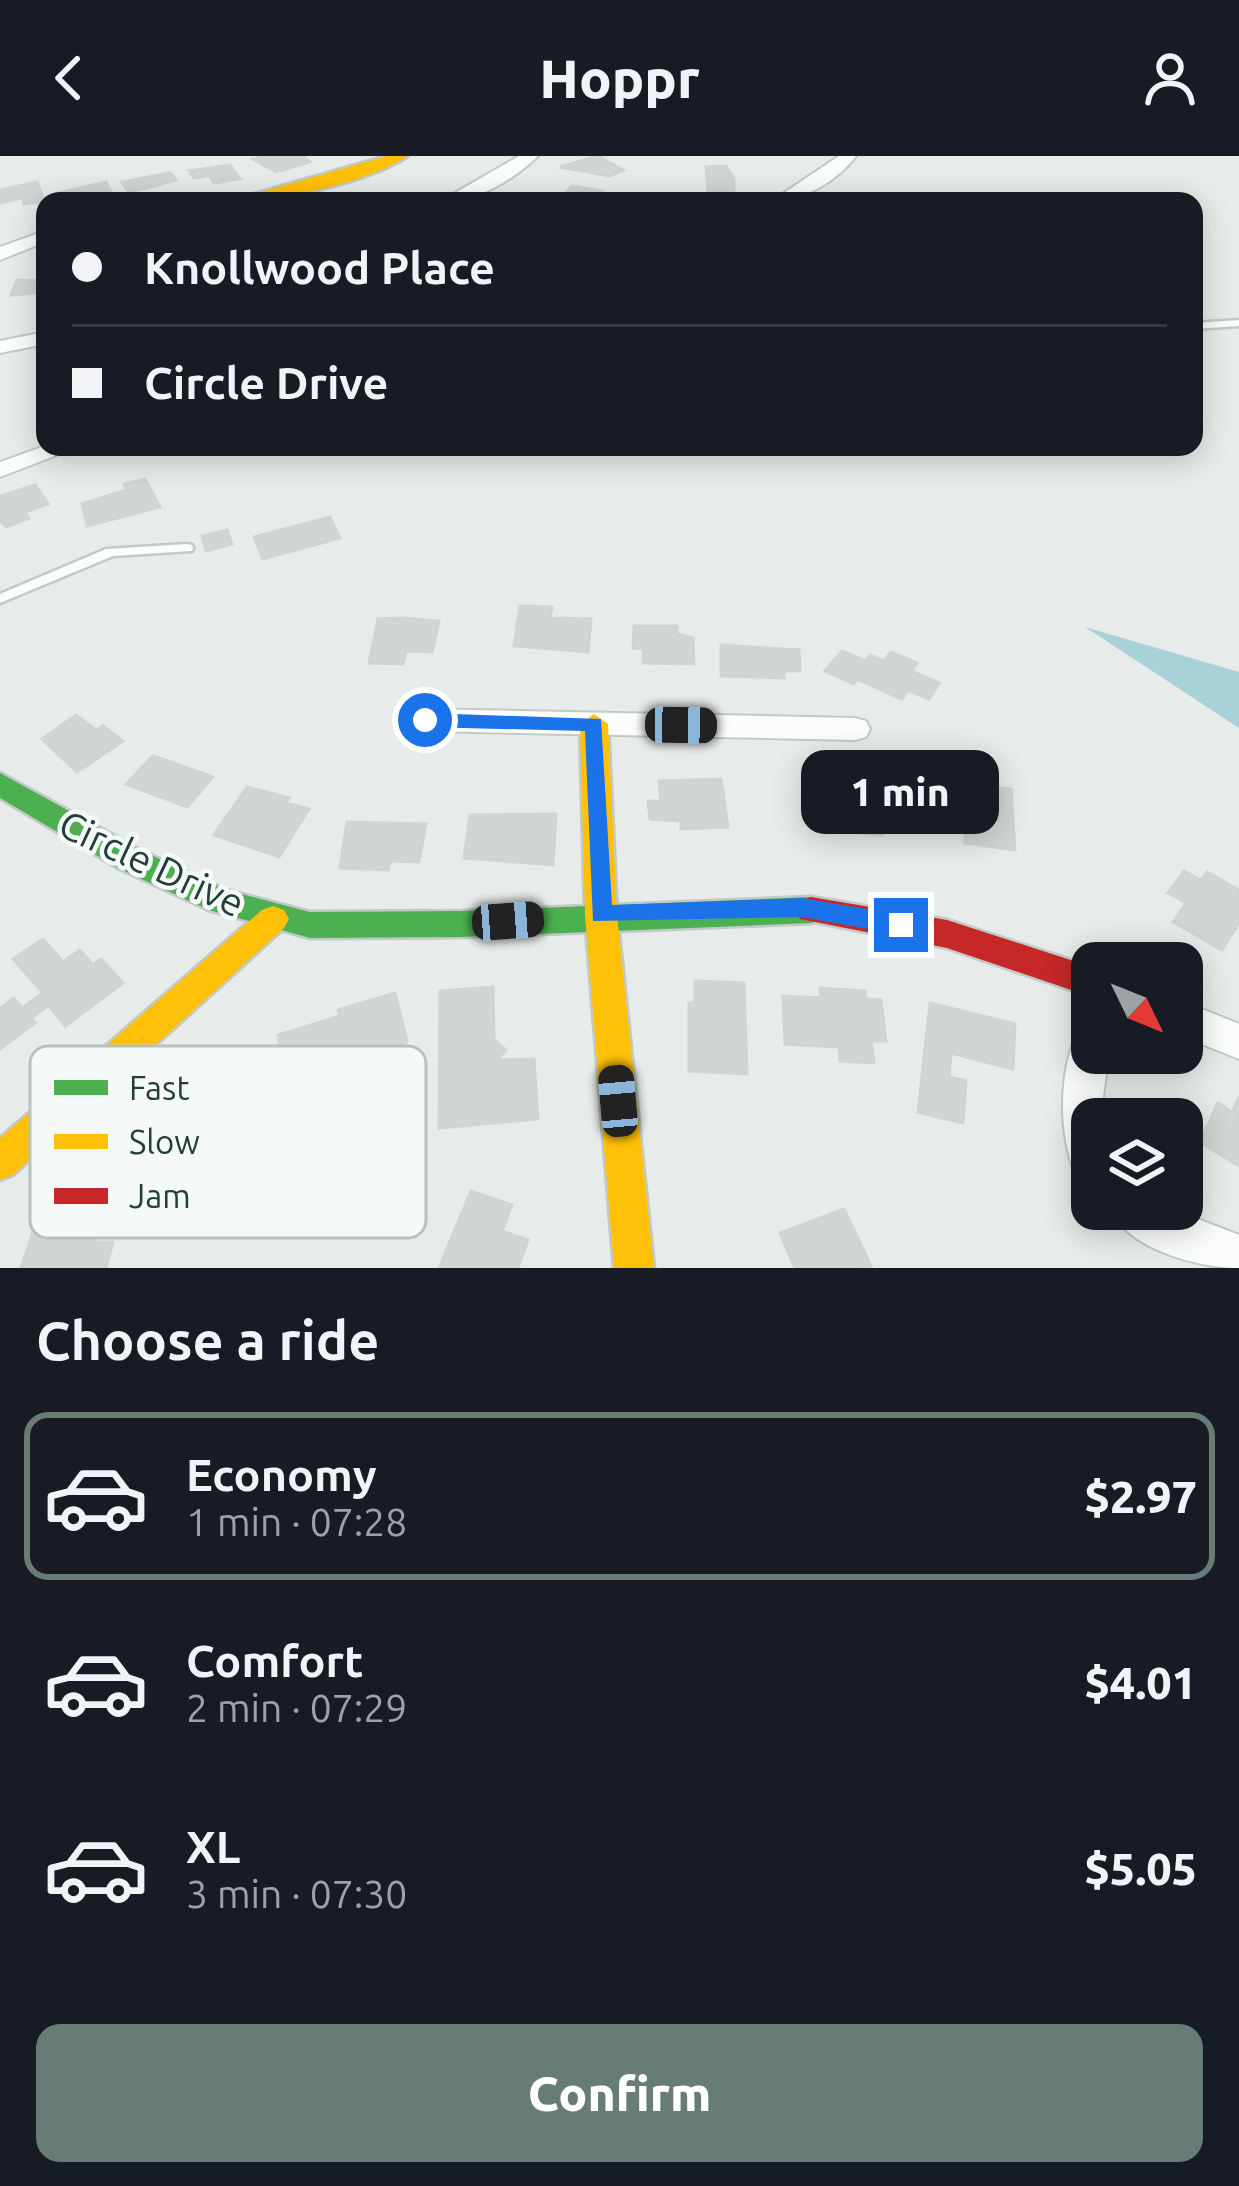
<!DOCTYPE html>
<meta charset="utf-8">
<style>
body{margin:0;font-family:Ubuntu,sans-serif;background:#20242c;color:#f1f3f6;height:100vh;display:flex;flex-direction:column;font-size:45px;white-space:nowrap}
*{box-sizing:border-box;margin:0}
p{font-size:39px;color:#9ea1a6}
.icon{flex:none;width:66px;height:66px;fill:none;stroke:currentColor;stroke-width:2;stroke-linecap:round;stroke-linejoin:round}
.map{position:relative;height:1112px;overflow:hidden}
.sheet{display:flex;flex-direction:column;background:#171b24;flex:1}
.sheet>*{flex:none}
.guide{position:absolute;left:36px;top:36px;width:1167px;height:264px;border-radius:24px;box-shadow:0 6px 30px #0003;display:grid;align-content:center;height:264px;padding:0 36px;background:#171b24}
.needle{width:78px;rotate:133deg}
.fabs{position:absolute;left:1071px;top:786px;display:grid;gap:24px}
.fabs a{display:grid;place-items:center;width:132px;height:132px;border-radius:24px;background:#171b24;box-shadow:0 6px 30px #0003;font-size:60px}
.end{position:absolute;width:54px;height:54px;margin:-27px;border:15px solid #1a73e8;background:#fff;box-shadow:0 0 0 6px #fff}
.from{border-radius:50%}
.bubble{position:absolute;height:84px;border-radius:24px;background:#171b24;box-shadow:0 6px 30px #0003;font-size:39px;font-weight:800;line-height:84px;text-align:center}
.car{position:absolute;width:36px;height:72px;margin:-36px -18px;border-radius:15px;box-shadow:0 0 9px 3px #0007;background:linear-gradient(#222 24%,#8ab4d8 0 40%,#222 0 76%,#8ab4d8 0 86%,#222 0)}
.guide b{display:flex;align-items:center;gap:42px;height:114px;font-size:45px}
.guide b+b{border-top:3px solid #363941}
.guide i{width:30px;height:30px;background:#f1f3f6}
ul{padding:0;list-style:none}
li{display:flex;align-items:center;gap:36px;height:168px;margin:0 24px 18px;padding:0 12px;border:6px solid transparent;border-radius:24px}
li div{flex:1}
li b{display:block;font-size:45px}
li em{font-style:normal;font-weight:800}
li.on{border-color:#687c77}
li>.icon{width:108px;height:108px;stroke-width:1.5}
h2{padding:0 36px;font-size:54px;line-height:144px}
.action{display:flex;gap:24px;margin-top:auto;padding:24px 36px}
.action a{flex:1;height:138px;border-radius:24px;background:#687c77;color:#fff;font-size:48px;font-weight:800;line-height:138px;text-align:center}
header{display:flex;justify-content:space-between;align-items:center;height:156px;padding:0 36px;background:#171b24;font-size:54px;font-weight:800}
.map>svg:first-child{display:block}
</style>
<header><svg class="icon" aria-label="back" viewBox="0 0 24 24"><path d="M15 5l-7 7 7 7"/></svg>Hoppr<svg class="icon" aria-label="person" viewBox="0 0 24 24"><circle cx="12" cy="8" r="4"/><path d="M4 21q1-7 8-7t8 7"/></svg></header>
<div class="map">
<svg width="1239" height="1112" viewBox="0 0 1239 1112">
<rect width="100%" height="100%" fill="#e7ecea"/>
<!-- water -->
<path fill="#a9d1d8" d="M1085,471L1239,516V572Z"/>
<!-- building -->
<g fill="#d1d5d4" stroke="#cfd5d3" stroke-width="3">
<path d="M265,0H302L310,6L276,16L253,3Z"/>
<path d="M598,0L623,14L610,20L560,11Z"/>
<path d="M230,9L240,23L214,27L209,19L194,22L189,15Z"/>
<path d="M726,10L734,23V37L708,36L706,11Z"/>
<path d="M170,17L176,24L147,32L128,36L122,26Z"/>
<path d="M37,26L44,45L24,48L22,42L0,47V34Z"/>
<path d="M106,26L115,45H61L58,37Z"/>
<path d="M572,30L602,35L594,45H557Z"/>
<path d="M44,121L45,136L11,139L17,124L43,125Z"/>
<path d="M145,323L160,351L87,370L82,348L126,334L124,328Z"/>
<path d="M35,329L48,348L25,356L29,362L6,371L0,365V340Z"/>
<path d="M330,361L340,382L263,403L254,381Z"/>
<path d="M227,374L232,388L206,395L202,380Z"/>
<path d="M520,450L552,451L550,462L591,463L588,496L514,490Z"/>
<path d="M402,462L439,465L432,496L406,495L403,508L369,507L378,463Z"/>
<path d="M634,470H677V478L693,482L694,508L643,507V493L633,492Z"/>
<path d="M721,489L799,494L800,515H783L784,522L721,520Z"/>
<path d="M842,495L865,505L870,499L884,505L891,496L917,507L911,515L939,527L929,543L908,534L902,543L857,523L854,528L825,515Z"/>
<path d="M76,559L96,574L103,570L123,585L77,616L42,583Z"/>
<path d="M153,600L171,606L213,621L187,651L126,628Z"/>
<path d="M940,606L974,611L975,628L1011,633L1015,694L965,687L964,661L928,656V621L940,622Z"/>
<path d="M831,619L879,624L882,679L831,674Z"/>
<path d="M721,623L728,671L681,673V665L650,663L648,645H661L659,625Z"/>
<path d="M247,631L289,642L286,647L309,653L279,701L214,679Z"/>
<path d="M556,658L553,709L464,702L470,659Z"/>
<path d="M347,666L426,668L419,706L390,705L388,714L340,712Z"/>
<path d="M1184,715L1201,724L1207,716L1239,734V767L1222,794L1173,766L1186,747L1168,737Z"/>
<path d="M43,783L63,806L80,794L93,809L101,803L123,827L65,870L50,851L53,846L31,862L35,867L0,893V852L14,842L22,852L43,837L13,803Z"/>
<path d="M695,825L744,827L747,918L689,915V847H695Z"/>
<path d="M493,831L494,884L506,894L496,904L534,903L538,963L439,972L440,835Z"/>
<path d="M820,832L865,835L866,843L881,844L886,885H871L874,907L840,905L839,891L785,888L783,840L821,842Z"/>
<path d="M395,837L407,886L285,923L278,879L340,860L338,854Z"/>
<path d="M930,847L1015,868L1013,913L951,897L949,921L966,925L963,967L918,956Z"/>
<path d="M1239,941V1010L1200,986L1218,947L1232,956Z"/>
<path d="M116,1010L96,1086H113L106,1112H21L40,1055H48L62,1011Z"/>
<path d="M471,1035L512,1049L502,1075L528,1084L518,1112H439Z"/>
<path d="M844,1053L871,1110L795,1112L780,1077Z"/>
</g>
<g fill="none" stroke-linecap="round" stroke-linejoin="round">
<defs>
<g id="lane">
<path d="M1239,164V170L1194,173V167Z"/>
<path d="M187,388L192,389L193,392L192,395L113,400L0,447V438L106,393Z"/>
</g>
<g id="street">
<path d="M519,0H538C512,25 478,45 441,45Z"/>
<path d="M839,0H856C837,25 804,45 772,45Z"/>
<path d="M45,75V86L0,104V91Z"/>
<path d="M45,176V188L0,197V185Z"/>
<path d="M45,290L78,291L0,321V306Z"/>
<path d="M425,553L855,562L866,565L870,573L866,581L855,584L425,575L414,572L410,564L414,556Z"/>
<path d="M1182,845L1239,868V903L1182,880Z"/>
<path d="M1092,867V897H1109L1102,948L1104,963H1092V1029L1077,1023C1058,978 1058,917 1079,872Z"/>
<path d="M1111,1053H1172L1239,1079V1112C1199,1112 1127,1093 1111,1053Z"/>
</g>
<path id="fast" d="M0,617L140,694L226,734L310,756L462,755L811,741L822,745L827,754L822,763L811,767L462,781L310,782L209,754L118,712L0,642Z"/>
<g id="slow">
<path d="M387,0H408C367,27 280,45 230,45Z"/>
<path d="M594,558L608,568L617,759L654,1112H614L585,759L580,568Z"/>
<path d="M273,750L284,754L289,763L284,772L13,1019L0,1024V982L262,754Z"/>
</g>
<path id="jam" d="M811,741L947,764L1092,811V841L947,792L800,763L795,754L800,745Z"/>
</defs>
<!-- lane casing -->
<use href="#lane" stroke="#c4c9c7" stroke-width="5"/>
<!-- street casing -->
<use href="#street" stroke="#c4c9c7" stroke-width="4"/>
<!-- fast casing -->
<use href="#fast" stroke="#c2c9c7" stroke-width="5"/>
<!-- slow casing -->
<use href="#slow" stroke="#c2c9c7" stroke-width="5"/>
<!-- jam casing -->
<use href="#jam" stroke="#c2c9c7" stroke-width="5"/>
<!-- lane -->
<use href="#lane" fill="#fbfcfc" fill-rule="evenodd"/>
<!-- street -->
<use href="#street" fill="#fbfcfc" fill-rule="evenodd"/>
<!-- fast -->
<use href="#fast" fill="#4caf50" fill-rule="evenodd"/>
<!-- slow -->
<use href="#slow" fill="#ffc107" fill-rule="evenodd"/>
<!-- jam -->
<use href="#jam" fill="#c62828" fill-rule="evenodd"/>
</g>
<!-- route -->
<path fill="#1a73e8" d="M425,557L601,563L612,749L802,742L901,759L913,769L901,779L802,761L593,765L585,575L425,571L415,564Z"/>
<g text-anchor="middle" dominant-baseline="central" stroke-width="9" stroke-linejoin="round" paint-order="stroke">
<!-- street labels -->
<g font-size="39" fill="#243f39" stroke="#f5faf8">
<text transform="translate(152 707) rotate(25)">Circle Drive</text>
</g>
</g>
<!-- legend -->
<rect x="30" y="890" width="396" height="192" rx="18" fill="#f5faf8" stroke="#b6c2bf" stroke-width="3"/>
<rect x="54" y="924" width="54" height="15" fill="#4caf50"/>
<rect x="54" y="978" width="54" height="15" fill="#ffc107"/>
<rect x="54" y="1032" width="54" height="16" fill="#c62828"/>
<g font-size="33" fill="#243f39">
<text x="129" y="944">Fast</text>
<text x="129" y="998">Slow</text>
<text x="129" y="1052">Jam</text>
</g>
</svg>
<div class="fabs">
<a><svg class="needle" viewBox="-14 -14 28 28"><path d="M0-13l5 13h-10z" fill="#e53935"/><path d="M0 13l5-13h-10z" fill="#9ea1a6"/></svg></a>
<a><svg class="icon" aria-label="layers" viewBox="0 0 24 24"><path d="M12 4l9 5-9 5-9-5zM3 14l9 5 9-5"/></svg></a>
</div>
<i class="end from" style="left:425px;top:564px"></i>
<i class="end" style="left:901px;top:769px"></i>
<div class="bubble" style="left:801px;top:594px;width:198px">1 min</div>
<i class="car" style="left:681px;top:569px;rotate:91deg"></i>
<i class="car" style="left:508px;top:765px;rotate:86deg"></i>
<i class="car" style="left:618px;top:945px;rotate:355deg"></i>
<div class="guide">
<b><i class="from"></i>Knollwood Place</b>
<b><i></i>Circle Drive</b>
</div>
</div>
<section class="sheet">
<h2>Choose a ride</h2>
<ul>
<li class="on"><svg class="icon" aria-label="car" viewBox="0 0 24 24"><path d="M5 17H2v-5l4-1 3-4h7l3 4 3 1v5h-3M9 17h6M6 11h13"/><circle cx="7" cy="17" r="2"/><circle cx="17" cy="17" r="2"/></svg><div><b>Economy</b><p>1 min · 07:28</p></div><em>$2.97</em></li>
<li><svg class="icon" aria-label="car" viewBox="0 0 24 24"><path d="M5 17H2v-5l4-1 3-4h7l3 4 3 1v5h-3M9 17h6M6 11h13"/><circle cx="7" cy="17" r="2"/><circle cx="17" cy="17" r="2"/></svg><div><b>Comfort</b><p>2 min · 07:29</p></div><em>$4.01</em></li>
<li><svg class="icon" aria-label="car" viewBox="0 0 24 24"><path d="M5 17H2v-5l4-1 3-4h7l3 4 3 1v5h-3M9 17h6M6 11h13"/><circle cx="7" cy="17" r="2"/><circle cx="17" cy="17" r="2"/></svg><div><b>XL</b><p>3 min · 07:30</p></div><em>$5.05</em></li>
</ul>
<div class="action"><a>Confirm</a></div>
</section>
